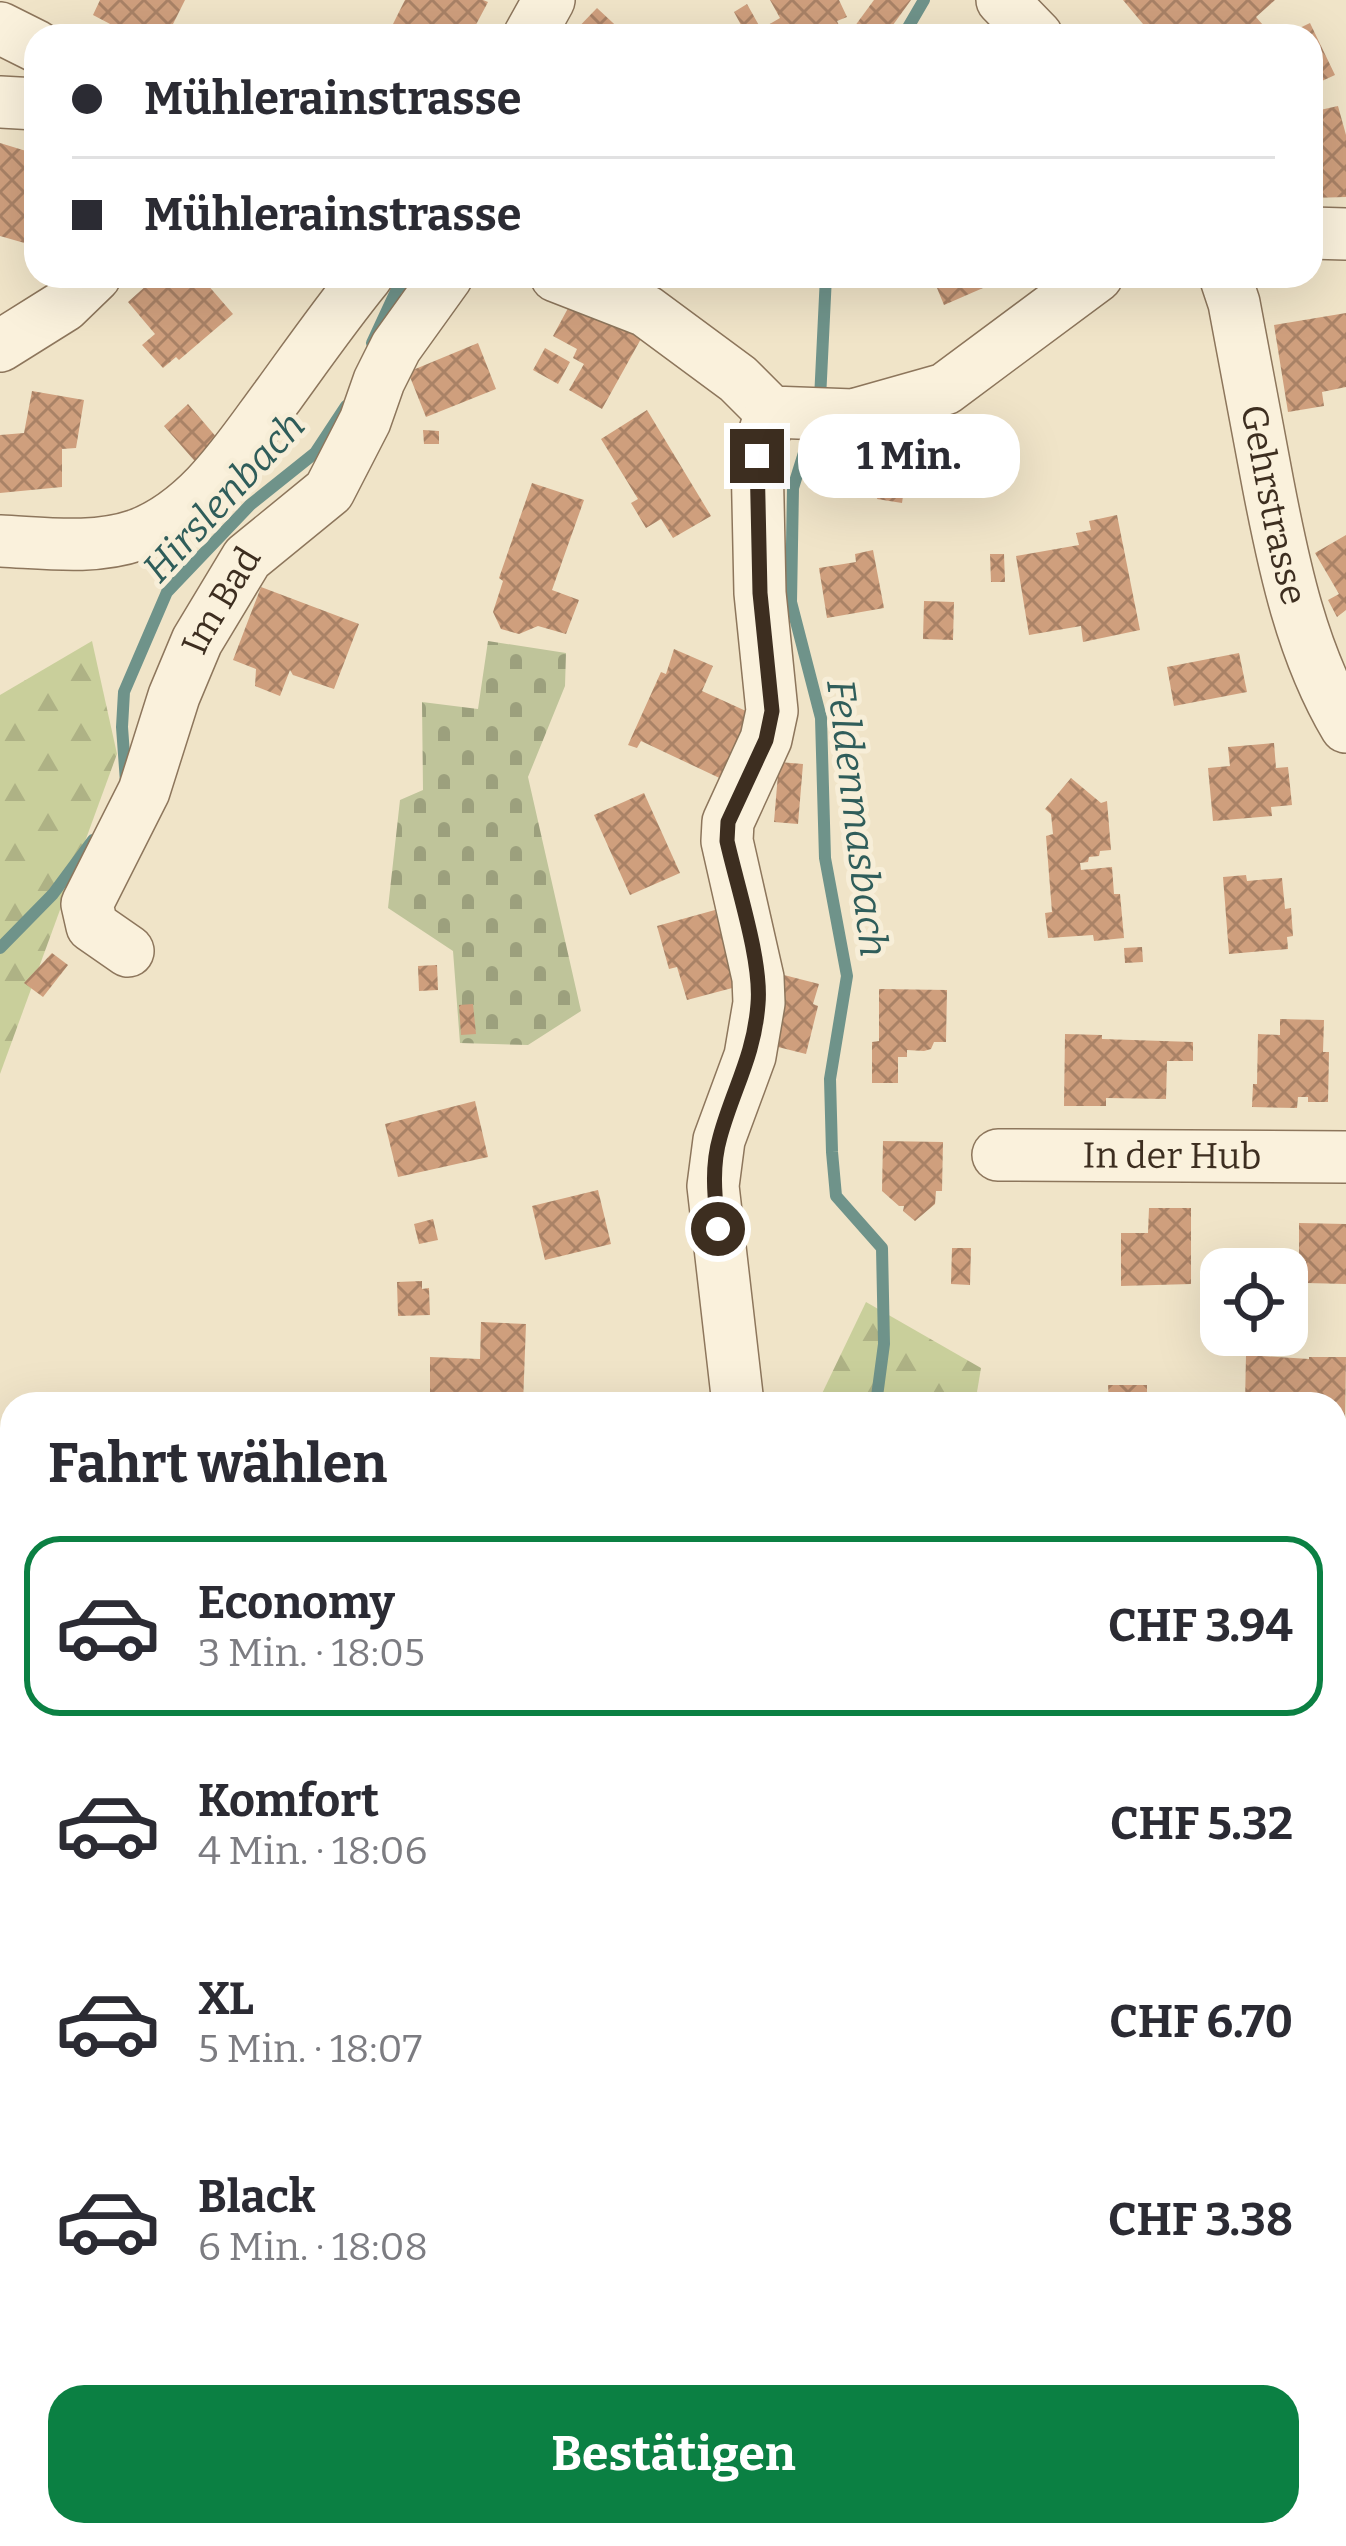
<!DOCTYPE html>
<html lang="de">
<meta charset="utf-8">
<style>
body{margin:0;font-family:Bitter,serif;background:#f2f2f3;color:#2b2b33;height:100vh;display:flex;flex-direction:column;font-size:45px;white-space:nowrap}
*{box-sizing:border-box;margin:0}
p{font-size:39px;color:#7c7c81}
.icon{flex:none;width:66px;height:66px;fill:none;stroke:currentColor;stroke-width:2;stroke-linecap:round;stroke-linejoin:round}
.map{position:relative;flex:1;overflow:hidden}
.panel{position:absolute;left:0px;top:1392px;width:1347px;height:1155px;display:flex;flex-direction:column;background:#fff;border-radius:36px 36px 0 0;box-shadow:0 12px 48px #0002}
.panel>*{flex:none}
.guide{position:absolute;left:24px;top:24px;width:1299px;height:264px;border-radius:36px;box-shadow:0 12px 48px #0002;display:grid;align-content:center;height:264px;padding:0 48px;background:#fff}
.buttons{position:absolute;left:1200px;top:1248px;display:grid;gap:24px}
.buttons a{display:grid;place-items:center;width:108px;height:108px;border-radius:24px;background:#fff;box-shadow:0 12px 48px #0002;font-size:60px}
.end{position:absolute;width:54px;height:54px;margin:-27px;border:15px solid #3d2e20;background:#fff;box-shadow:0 0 0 6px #fff}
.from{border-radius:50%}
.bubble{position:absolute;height:84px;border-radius:36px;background:#fff;box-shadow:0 12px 48px #0002;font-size:39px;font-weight:700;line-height:84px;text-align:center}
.guide b{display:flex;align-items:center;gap:42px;height:114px;font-size:45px}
.guide b+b{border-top:3px solid #e1e1e2}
.guide i{width:30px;height:30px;background:#2b2b33}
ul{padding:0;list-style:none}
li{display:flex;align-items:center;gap:36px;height:180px;margin:0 24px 18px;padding:0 24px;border:6px solid transparent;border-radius:36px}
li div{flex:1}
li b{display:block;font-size:45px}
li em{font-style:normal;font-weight:700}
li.active{border-color:#0b8043}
li>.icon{width:108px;height:108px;stroke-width:1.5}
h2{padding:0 48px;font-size:54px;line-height:144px}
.primary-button{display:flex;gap:24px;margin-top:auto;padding:24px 48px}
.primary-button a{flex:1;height:138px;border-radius:36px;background:#0b8043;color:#fff;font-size:48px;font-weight:700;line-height:138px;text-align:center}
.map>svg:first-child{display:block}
</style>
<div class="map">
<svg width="1346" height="2546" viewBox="0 0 1346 2546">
<defs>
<pattern id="forest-firs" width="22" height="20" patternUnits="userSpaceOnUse" patternTransform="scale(3)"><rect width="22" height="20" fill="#c9cf9b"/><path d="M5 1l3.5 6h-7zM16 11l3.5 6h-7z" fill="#aeb285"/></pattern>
<pattern id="cemetery-stones" width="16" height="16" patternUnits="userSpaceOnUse" patternTransform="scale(3)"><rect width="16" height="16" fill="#bfc49a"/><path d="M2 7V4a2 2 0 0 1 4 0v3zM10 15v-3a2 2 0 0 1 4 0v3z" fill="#9ca07d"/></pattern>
<pattern id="building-cross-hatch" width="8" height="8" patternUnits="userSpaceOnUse" patternTransform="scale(3)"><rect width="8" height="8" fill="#cf9f7d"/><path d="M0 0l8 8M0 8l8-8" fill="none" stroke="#a98266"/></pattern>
</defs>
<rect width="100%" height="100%" fill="#f0e4c8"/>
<!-- forest -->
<g fill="url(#forest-firs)">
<path d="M92,641L117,754L0,1074V695Z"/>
<path d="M866,1302L981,1368L975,1404H817Z"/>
<path d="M12,1799V2535H781L788,2546H0V1861Z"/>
</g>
<!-- cemetery -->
<path fill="url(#cemetery-stones)" d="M488,641L566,653L565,686L528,777L581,1011L528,1045L460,1043L453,951L388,908L400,800L423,790L422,702L478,709Z"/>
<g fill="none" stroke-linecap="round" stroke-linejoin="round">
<!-- stream -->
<g stroke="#6f938a" stroke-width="12">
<path d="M903,36L924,0"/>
<path d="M372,343L397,289L417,276"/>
<path d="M820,399L826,276"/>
<path d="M808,440L793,488L791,602L821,718L825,858L847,976L830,1079L832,1152L836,1196L882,1248L884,1344L876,1404"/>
<path d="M126,782L122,727L124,692L167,592L250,505L315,453L346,406"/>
<path d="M0,948L53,894L93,840"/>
<path d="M166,2546L170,2535"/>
</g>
</g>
<!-- building -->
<g fill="url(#building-cross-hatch)">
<path d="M100,0H185L167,36H133L93,15Z"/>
<path d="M405,0H483L488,2L470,36H379L384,27L390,30Z"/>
<path d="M770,0H839L847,17L837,21L843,34L747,36L734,12L747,4L761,29L780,18Z"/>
<path d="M874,0H911L885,36H852L849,34Z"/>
<path d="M1123,0H1275L1256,17L1263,25L1250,36H1153Z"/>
<path d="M597,8L627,36H570Z"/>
<path d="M1310,23L1335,75L1311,86V36H1283Z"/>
<path d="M1338,106L1346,135V197L1311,198V148H1314L1311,112Z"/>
<path d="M0,143L36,154V220L28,244L0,236Z"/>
<path d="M157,276H200L233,314L179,360L176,357L163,368L142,345L155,334L128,302Z"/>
<path d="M932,276H978L983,288L944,305Z"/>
<path d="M573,299L642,337L602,409L569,390L584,364L573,358L577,349L553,336Z"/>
<path d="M1346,313V387L1322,392L1324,406L1288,412L1274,325Z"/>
<path d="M478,343L496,389L426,417L408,372Z"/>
<path d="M545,348L570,362L558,384L533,370Z"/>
<path d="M32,391L84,400L76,448L62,449V487L0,493V435L24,433Z"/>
<path d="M188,404L224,446L200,467L164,426Z"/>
<path d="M647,410L711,516L673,538L661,519L646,528L631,503L638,499L601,439Z"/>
<path d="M423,430L439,431V444H424Z"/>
<path d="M856,441L910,450V454L921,456L918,471L907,469L902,503L877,499L879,492L848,487Z"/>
<path d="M532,483L584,500L552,590L579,600L566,634L538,626L519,634L501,629L493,612L503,581L499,578Z"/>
<path d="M1117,515L1140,630L1083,642L1081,626L1029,635L1016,556L1079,545L1076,533L1091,530L1089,521Z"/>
<path d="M1346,535V610L1337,617L1328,600L1339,594L1315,553Z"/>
<path d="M873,550L884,608L827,618L819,568L856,562L855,554Z"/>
<path d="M990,554H1004L1005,582H991Z"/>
<path d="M261,587L359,624L334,689L293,675L290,670L280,696L255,686L256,669L233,660Z"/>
<path d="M924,601L954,602L953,640L923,639Z"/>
<path d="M674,649L713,666L702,691L757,716L728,782L641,741L637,748L628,745L661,672L666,674Z"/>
<path d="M1239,653L1247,692L1174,706L1167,667Z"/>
<path d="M1274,743L1276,768L1288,767L1292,805L1271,807L1272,816L1213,821L1208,768L1230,766L1228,747Z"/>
<path d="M779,762L803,764L798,824L774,822Z"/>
<path d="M1071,778L1101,803L1107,801L1111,850L1100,851L1099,856L1089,857L1088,862L1080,863L1081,870L1112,867L1114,894H1120L1124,938L1094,941L1093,935L1048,938L1045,913L1052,912L1046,836L1053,834L1051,814L1045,809Z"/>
<path d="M644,793L680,873L630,895L594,815Z"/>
<path d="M1246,875L1247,881L1282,878L1285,909L1291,908L1293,936L1287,937L1288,949L1229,954L1223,877Z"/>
<path d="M715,910L736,987L687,1000L677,967L669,969L657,926Z"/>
<path d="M1142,947L1143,962L1125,963L1124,948Z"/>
<path d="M52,953L68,965L43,997L24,983Z"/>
<path d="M437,965L438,990L419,991L418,966Z"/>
<path d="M784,975L819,984L813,1004L818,1006L806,1054L766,1044Z"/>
<path d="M879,989L947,990L946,1042H934L931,1049L924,1051L907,1050V1057H898V1083H872V1042L879,1041Z"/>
<path d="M473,1004L476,1034L461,1035L459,1005Z"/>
<path d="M1280,1019L1324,1020L1323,1052H1329L1328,1102H1308V1097H1298L1297,1108L1252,1107L1253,1084H1257L1258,1034L1280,1035Z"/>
<path d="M1065,1034L1102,1035V1039L1193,1042V1061H1167L1166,1099L1106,1098V1106H1064Z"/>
<path d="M475,1101L488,1157L398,1177L385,1124Z"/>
<path d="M883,1141L943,1142L942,1191H936L935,1204L915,1221L903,1211L904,1206H899L882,1191Z"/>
<path d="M598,1190L611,1244L545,1260L532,1206Z"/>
<path d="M1149,1208H1191V1284L1121,1286V1233H1148Z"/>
<path d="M433,1219L438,1240L419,1244L414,1224Z"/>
<path d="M1299,1223L1346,1224V1284L1306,1283V1261H1299Z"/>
<path d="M952,1248H971L970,1285L951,1284Z"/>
<path d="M422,1281V1289L429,1288L430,1315L398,1316L397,1282Z"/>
<path d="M481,1322L526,1324L523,1404H455L452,1401L430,1400V1357L480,1359Z"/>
<path d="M1246,1355L1309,1359V1357H1346L1345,1419H1335V1404H1245Z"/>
<path d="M1108,1385H1147V1404H1109Z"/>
<path d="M1335,1539H1344L1346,1594L1335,1593Z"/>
<path d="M1335,2365L1346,2368V2415L1335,2412Z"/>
<path d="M1111,2535H1127L1135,2538L1136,2535H1169L1165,2546H1106Z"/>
</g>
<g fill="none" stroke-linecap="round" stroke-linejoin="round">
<defs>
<g id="minor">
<path d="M1002,0L1037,36"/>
<path d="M0,28L36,46"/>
<path d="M529,36L549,0"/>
<path d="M0,102L36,104"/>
<path d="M1311,233L1346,234"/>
<path d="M556,276L646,311L738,379L771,412L853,415L945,389L1097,276"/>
<path id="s1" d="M1225,276L1234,303C1245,363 1256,423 1268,484C1284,567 1302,653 1346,727"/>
<path d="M0,346L64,306L95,276"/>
<path d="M0,541C45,543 94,550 137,535C201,511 240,446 279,394C308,354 336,314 367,276"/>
<path id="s2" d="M128,951L92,926L87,904L144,791L174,696L197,641L247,558L329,491L365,421L379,381L396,347L447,276"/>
<path id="s3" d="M998,1155L1346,1157"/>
<path d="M738,1404L713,1186L719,1140L750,1056L759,1003L758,978L727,841L728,822L766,739L772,711L760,593L757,456L771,412"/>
<path d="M1335,1489H1346"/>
<path d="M1335,1802L1346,1801"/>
<path d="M1335,2190L1346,2192"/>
</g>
</defs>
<!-- minor casing -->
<use href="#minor" stroke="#8d765c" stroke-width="54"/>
<!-- minor -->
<use href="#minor" stroke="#faf1dc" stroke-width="51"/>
</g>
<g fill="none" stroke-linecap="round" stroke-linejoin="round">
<!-- route -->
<path stroke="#3d2e20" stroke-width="15" d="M718,1229C715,1198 711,1168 720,1137C733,1089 754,1057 758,1004C762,961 737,886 727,841L728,822L766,740L772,711L760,593L757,456"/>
</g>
<g text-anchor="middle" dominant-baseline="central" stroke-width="10" stroke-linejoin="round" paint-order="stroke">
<!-- street labels -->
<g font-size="36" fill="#3d2e20" stroke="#f7eed8">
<text stroke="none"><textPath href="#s1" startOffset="234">Gehrstrasse</textPath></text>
<text stroke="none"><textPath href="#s2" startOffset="399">Im Bad</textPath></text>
<text stroke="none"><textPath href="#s3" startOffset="174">In der Hub</textPath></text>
</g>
<!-- water labels -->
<g font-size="39" font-style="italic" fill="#2f5d5a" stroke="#f7eed8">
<text transform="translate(224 497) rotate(-47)">Hirslenbach</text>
<text transform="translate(857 818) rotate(83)">Feldenmasbach</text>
</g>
</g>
</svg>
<div class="buttons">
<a><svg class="icon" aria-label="locate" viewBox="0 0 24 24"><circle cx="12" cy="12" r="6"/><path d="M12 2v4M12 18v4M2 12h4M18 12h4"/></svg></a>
</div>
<i class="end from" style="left:718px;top:1229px"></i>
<i class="end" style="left:757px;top:456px"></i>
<div class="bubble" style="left:798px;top:414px;width:222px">1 Min.</div>
<div class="guide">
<b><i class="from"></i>Mühlerainstrasse</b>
<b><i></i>Mühlerainstrasse</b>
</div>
<section class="panel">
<h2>Fahrt wählen</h2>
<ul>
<li class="active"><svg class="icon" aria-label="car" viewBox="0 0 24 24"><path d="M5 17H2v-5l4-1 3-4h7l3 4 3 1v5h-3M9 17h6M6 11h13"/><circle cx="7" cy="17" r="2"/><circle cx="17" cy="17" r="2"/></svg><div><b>Economy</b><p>3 Min. · 18:05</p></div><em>CHF 3.94</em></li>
<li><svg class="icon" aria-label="car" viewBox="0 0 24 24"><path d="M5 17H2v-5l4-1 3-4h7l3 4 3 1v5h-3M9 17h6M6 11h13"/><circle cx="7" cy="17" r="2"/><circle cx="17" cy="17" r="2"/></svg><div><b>Komfort</b><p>4 Min. · 18:06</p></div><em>CHF 5.32</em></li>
<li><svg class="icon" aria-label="car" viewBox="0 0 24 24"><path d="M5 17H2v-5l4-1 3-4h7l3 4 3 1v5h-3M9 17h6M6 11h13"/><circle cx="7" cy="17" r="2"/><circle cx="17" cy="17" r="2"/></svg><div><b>XL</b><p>5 Min. · 18:07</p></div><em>CHF 6.70</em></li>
<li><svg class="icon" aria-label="car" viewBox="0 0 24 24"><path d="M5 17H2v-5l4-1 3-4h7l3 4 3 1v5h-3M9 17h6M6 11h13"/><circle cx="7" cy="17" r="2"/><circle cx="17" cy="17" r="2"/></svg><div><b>Black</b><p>6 Min. · 18:08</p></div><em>CHF 3.38</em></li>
</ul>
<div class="primary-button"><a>Bestätigen</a></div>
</section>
</div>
